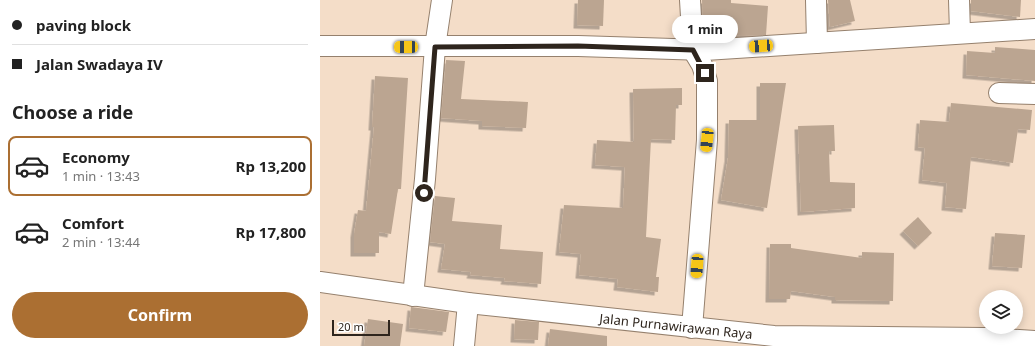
<!DOCTYPE html>
<meta charset="utf-8">
<style>
body{margin:0;font-family:"Noto Sans",sans-serif;background:#f2f2f2;color:#222;height:100vh;display:flex;flex-direction:column;font-size:15px;white-space:nowrap}
*{box-sizing:border-box;margin:0}
p{font-size:13px;color:#767676}
.icon{flex:none;width:22px;height:22px;fill:none;stroke:currentColor;stroke-width:2;stroke-linecap:round;stroke-linejoin:round}
.map{position:relative;flex:1;overflow:hidden}
.drawer{display:flex;flex-direction:column;background:#fff;width:320px}
.drawer>*{flex:none}
.guide{display:grid;align-content:center;height:88px;padding:0 12px;background:#fff}
.controls{position:absolute;left:659px;top:290px;display:grid;gap:8px}
.controls a{display:grid;place-items:center;width:44px;height:44px;border-radius:50%;background:#fff;box-shadow:0 2px 10px #0003;font-size:20px}
.scale{position:absolute;left:12px;bottom:10px;width:58px;box-sizing:border-box;padding-left:4px;border:2px solid #2e251d;border-top:0;font-size:11px;line-height:14px;white-space:nowrap;color:#2e251d;-webkit-text-stroke:3px #fff;paint-order:stroke}
.end{position:absolute;width:18px;height:18px;margin:-9px;border:5px solid #2e251d;background:#fff;box-shadow:0 0 0 2px #fff}
.from{border-radius:50%}
.bubble{position:absolute;height:28px;border-radius:14px;background:#fff;box-shadow:0 2px 10px #0003;font-size:13px;font-weight:700;line-height:28px;text-align:center}
.car{position:absolute;width:12px;height:24px;margin:-12px -6px;border-radius:5px;box-shadow:0 0 3px 1px #0007;background:linear-gradient(#f5c518 24%,#345 0 40%,#f5c518 0 76%,#345 0 86%,#f5c518 0)}
.guide b{display:flex;align-items:center;gap:14px;height:38px;font-size:15px}
.guide b+b{border-top:1px solid #e0e0e0}
.guide i{width:10px;height:10px;background:#222}
ul{padding:0;list-style:none}
li{display:flex;align-items:center;gap:12px;height:60px;margin:0 8px 6px;padding:0 4px;border:2px solid transparent;border-radius:8px}
li div{flex:1}
li b{display:block;font-size:15px}
li em{font-style:normal;font-weight:700}
li.selected{border-color:#ab6f32}
li>.icon{width:36px;height:36px;stroke-width:1.5}
h2{padding:0 12px;font-size:18px;line-height:48px}
.cta{display:flex;gap:8px;margin-top:auto;padding:8px 12px}
.cta a{flex:1;height:46px;border-radius:24px;background:#ab6f32;color:#fff;font-size:16px;font-weight:700;line-height:46px;text-align:center}
main{display:flex;flex:1;min-height:0}
.map>svg:first-child{display:block}
</style>
<main>
<section class="drawer">
<div class="guide">
<b><i class="from"></i>paving block</b>
<b><i></i>Jalan Swadaya IV</b>
</div>
<h2>Choose a ride</h2>
<ul>
<li class="selected"><svg class="icon" aria-label="car" viewBox="0 0 24 24"><path d="M5 17H2v-5l4-1 3-4h7l3 4 3 1v5h-3M9 17h6M6 11h13"/><circle cx="7" cy="17" r="2"/><circle cx="17" cy="17" r="2"/></svg><div><b>Economy</b><p>1 min · 13:43</p></div><em>Rp 13,200</em></li>
<li><svg class="icon" aria-label="car" viewBox="0 0 24 24"><path d="M5 17H2v-5l4-1 3-4h7l3 4 3 1v5h-3M9 17h6M6 11h13"/><circle cx="7" cy="17" r="2"/><circle cx="17" cy="17" r="2"/></svg><div><b>Comfort</b><p>2 min · 13:44</p></div><em>Rp 17,800</em></li>
</ul>
<div class="cta"><a>Confirm</a></div>
</section>
<div class="map">
<svg width="715" height="346" viewBox="0 0 715 346">
<defs>
<filter id="shadow"><feDropShadow dx="-3.5" dy="3.5" stdDeviation="0" flood-color="#0004"/></filter>
</defs>
<rect width="100%" height="100%" fill="#f4ddc8"/>
<!-- building -->
<g fill="#bba591" filter="url(#shadow)">
<path d="M258,0H284L283,26L257,25Z"/>
<path d="M382,0H411V3L448,6L446,35L421,36L383,33Z"/>
<path d="M508,0H530L535,21L510,27Z"/>
<path d="M651,0H701L700,17L651,11Z"/>
<path d="M675,47L715,50V81L646,75L647,51L675,53Z"/>
<path d="M126,60L145,61L141,99L208,102L206,128L162,126V121L121,118Z"/>
<path d="M55,76L88,78L81,189H78L71,234L59,232V253H34V234L38,210L46,211L54,127H52Z"/>
<path d="M440,83H466L447,208L401,200L408,158L409,120H440Z"/>
<path d="M362,88V105H356L355,140L331,139L326,237L341,239L336,277H339L338,292L297,287L298,279L259,275L261,254L239,252L244,205L303,208L305,167L275,165L277,140L314,142L313,89Z"/>
<path d="M631,103L712,110L710,130L698,129L693,163L651,157L646,209L625,207L627,183L602,180L605,148L598,147L600,120L629,122Z"/>
<path d="M514,125L515,151H509L510,182L535,183V208L481,212L478,126Z"/>
<path d="M115,196L135,198L132,221L182,225L180,249L223,252L221,284L184,281L185,278L150,275L151,272L121,269L125,244L110,242Z"/>
<path d="M598,217L612,233L598,246L583,231Z"/>
<path d="M675,233L705,235L702,268L672,266Z"/>
<path d="M450,244H471V248L542,258V252L574,253L573,301L515,300V297L471,291L470,299H449Z"/>
<path d="M91,307L129,312L126,332L89,328Z"/>
<path d="M48,319L83,324L80,346H44Z"/>
<path d="M195,320L219,322L218,340L194,339Z"/>
<path d="M230,329L287,336V346H228Z"/>
</g>
<g fill="none" stroke-linecap="round" stroke-linejoin="round">
<defs>
<g id="minor">
<path d="M370,0L373,50L382,65L387,81V140L372,328"/>
<path d="M496,0L497,43"/>
<path d="M639,0L640,33"/>
<path d="M0,46H258L385,50L715,29"/>
<path d="M679,93L715,94"/>
<path d="M0,282L148,303L454,336L665,338L715,341"/>
<path d="M93,296L105,179L115,47L122,0"/>
<path d="M144,346L148,303"/>
</g>
</defs>
<!-- minor casing -->
<use href="#minor" stroke="#95806d" stroke-width="22"/>
<!-- minor -->
<use href="#minor" stroke="#fff" stroke-width="20"/>
</g>
<g fill="none" stroke-linecap="round" stroke-linejoin="round">
<!-- route -->
<path stroke="#2e251d" stroke-width="5" d="M104,193L115,47L258,46L373,50L385,73"/>
</g>
<g text-anchor="middle" dominant-baseline="central" stroke-width="3" stroke-linejoin="round" paint-order="stroke">
<!-- street labels -->
<g font-size="13" fill="#2e251d" stroke="#fff">
<text transform="translate(356 326) rotate(6)">Jalan Purnawirawan Raya</text>
</g>
</g>
</svg>
<div class="controls">
<a><svg class="icon" aria-label="layers" viewBox="0 0 24 24"><path d="M12 4l9 5-9 5-9-5zM3 14l9 5 9-5"/></svg></a>
</div>
<div class="scale">20 m</div>
<i class="end from" style="left:104px;top:193px"></i>
<i class="end" style="left:385px;top:73px"></i>
<div class="bubble" style="left:352px;top:15px;width:66px">1 min</div>
<i class="car" style="left:441px;top:46px;rotate:266deg"></i>
<i class="car" style="left:86px;top:47px;rotate:270deg"></i>
<i class="car" style="left:387px;top:140px;rotate:186deg"></i>
<i class="car" style="left:377px;top:266px;rotate:184deg"></i>
</div>
</main>
